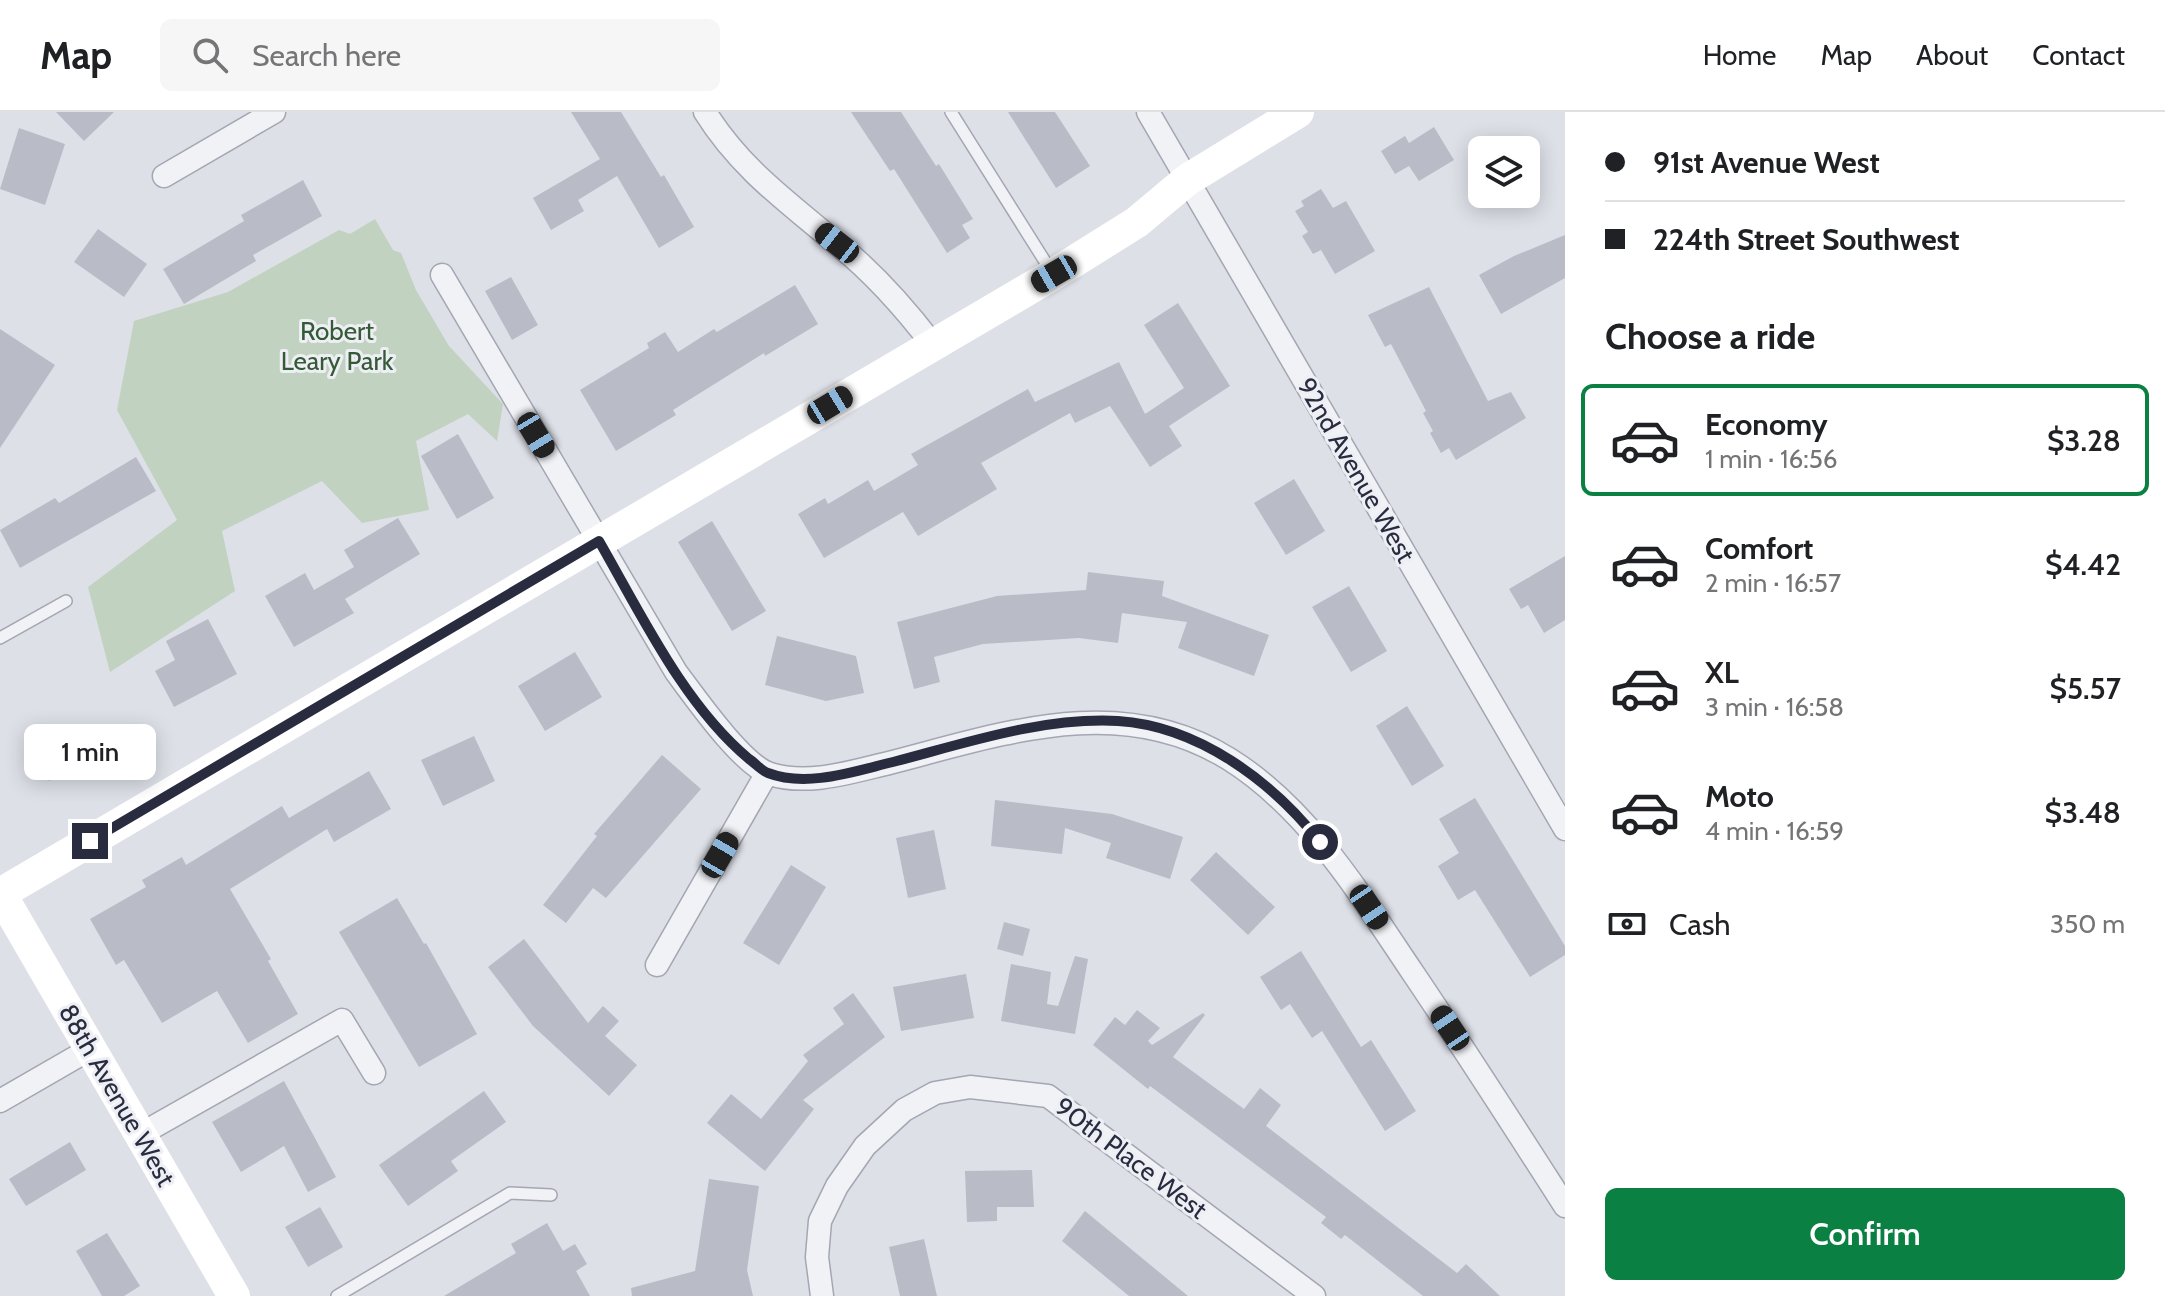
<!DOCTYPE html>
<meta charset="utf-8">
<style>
body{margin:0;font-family:Cabin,sans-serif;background:#f6f6f6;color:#202124;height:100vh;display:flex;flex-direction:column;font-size:30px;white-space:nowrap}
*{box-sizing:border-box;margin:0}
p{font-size:26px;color:#757577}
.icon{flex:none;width:44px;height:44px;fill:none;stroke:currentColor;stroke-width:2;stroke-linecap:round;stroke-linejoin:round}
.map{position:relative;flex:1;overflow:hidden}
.panel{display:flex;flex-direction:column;background:#fff;width:600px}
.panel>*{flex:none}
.guide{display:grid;align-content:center;height:176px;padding:0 40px;background:#fff}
.tools{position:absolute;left:1468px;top:24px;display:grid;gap:16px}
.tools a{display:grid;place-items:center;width:72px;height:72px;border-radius:12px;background:#fff;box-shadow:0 4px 20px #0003;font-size:40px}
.end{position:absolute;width:36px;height:36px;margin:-18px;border:10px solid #282c3e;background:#fff;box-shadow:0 0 0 4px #fff}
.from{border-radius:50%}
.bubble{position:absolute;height:56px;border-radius:12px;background:#fff;box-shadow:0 4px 20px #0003;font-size:26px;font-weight:600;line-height:56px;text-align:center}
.car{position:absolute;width:24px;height:48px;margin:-24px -12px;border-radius:10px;box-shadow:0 0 6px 2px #0007;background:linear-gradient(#222 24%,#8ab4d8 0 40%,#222 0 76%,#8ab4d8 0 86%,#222 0)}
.guide b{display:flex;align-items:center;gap:28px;height:76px;font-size:30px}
.guide b+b{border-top:2px solid #e0e0e0}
.guide i{width:20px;height:20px;background:#202124}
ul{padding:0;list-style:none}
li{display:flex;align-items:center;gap:24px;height:112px;margin:0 16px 12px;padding:0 24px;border:4px solid transparent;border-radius:12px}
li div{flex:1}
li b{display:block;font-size:30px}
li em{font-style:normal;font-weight:600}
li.active{border-color:#0b8043}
li>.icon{width:72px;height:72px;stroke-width:1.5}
h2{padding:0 40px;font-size:36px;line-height:96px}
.pay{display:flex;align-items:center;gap:20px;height:88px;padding:0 40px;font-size:30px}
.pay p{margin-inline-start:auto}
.primary-button{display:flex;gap:16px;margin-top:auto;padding:16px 40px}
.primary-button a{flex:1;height:92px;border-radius:12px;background:#0b8043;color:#fff;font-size:32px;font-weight:600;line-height:92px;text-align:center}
header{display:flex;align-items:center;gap:48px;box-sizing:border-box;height:112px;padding:0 40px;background:#fff;border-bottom:2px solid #e0e0e0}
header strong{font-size:38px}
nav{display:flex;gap:44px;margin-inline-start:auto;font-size:28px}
.search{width:560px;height:72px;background:#f6f6f6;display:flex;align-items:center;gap:20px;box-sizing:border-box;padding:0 28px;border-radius:12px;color:#757577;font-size:30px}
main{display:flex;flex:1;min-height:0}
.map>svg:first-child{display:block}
</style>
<header>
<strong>Map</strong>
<div class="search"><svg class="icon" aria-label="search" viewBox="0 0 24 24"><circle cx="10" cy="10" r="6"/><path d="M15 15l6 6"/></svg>Search here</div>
<nav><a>Home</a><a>Map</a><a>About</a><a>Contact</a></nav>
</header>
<main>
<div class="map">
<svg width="1565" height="1184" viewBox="0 0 1565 1184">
<rect width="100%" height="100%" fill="#dee0e8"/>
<!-- green -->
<path fill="#c1d2c0" d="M375,107L393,138L401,141L416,178L449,234L503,292L497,329L468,302L416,329L429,398L362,411L322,369L222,419L235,479L110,560L88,475L177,408L117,298L134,209L228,180L339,118L350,122Z"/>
<!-- building -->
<g fill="#b9bbc7">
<path d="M56,0H114L84,29Z"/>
<path d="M571,0H621L661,65L664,63L694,115L659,136L617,64L578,88L584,99L551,118L533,86L600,47Z"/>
<path d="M851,0H901L936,54L939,52L973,107L962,113L970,126L947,141L894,57L890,59Z"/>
<path d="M1008,0H1055L1090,54L1056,76Z"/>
<path d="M1434,15L1454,48L1419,69L1409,54L1395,62L1381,39L1405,24L1409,31Z"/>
<path d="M19,16L65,32L45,93L0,77Z"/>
<path d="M303,68L322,104L253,143L256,149L184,192L163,157L244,109L241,103Z"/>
<path d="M1321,77L1333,96L1346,89L1375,139L1335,162L1321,138L1313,142L1302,124L1308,120L1295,99L1304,94L1301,89Z"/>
<path d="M98,117L147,152L124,185L74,150Z"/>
<path d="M1565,123V166L1501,202L1479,163L1514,144Z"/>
<path d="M511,165L538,213L512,228L485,179Z"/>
<path d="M795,173L818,212L765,244L764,241L673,298L676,303L616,339L580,278L649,236L647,231L665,220L678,240L714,217L717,220Z"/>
<path d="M1429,175L1488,289L1511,280L1526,306L1456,348L1449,336L1441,341L1430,321L1433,319L1423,301L1426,299L1391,232L1385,235L1368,203Z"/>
<path d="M1178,191L1230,274L1169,314L1182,334L1150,355L1110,294L1075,311L1070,301L981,351L997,377L918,424L903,400L824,446L798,402L825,386L828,392L868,368L874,379L918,353L911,342L1028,277L1035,290L1119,250L1145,302L1184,276L1144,213Z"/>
<path d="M0,217L55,253L0,336Z"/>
<path d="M458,322L494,386L457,407L421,344Z"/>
<path d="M136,345L156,379L20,456L0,418L55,386L59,391Z"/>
<path d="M1294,367L1325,419L1286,443L1254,391Z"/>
<path d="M398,406L420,442L345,487L354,501L294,535L265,484L305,461L314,478L354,455L344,438Z"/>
<path d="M712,409L766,499L732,519L678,430Z"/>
<path d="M1565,444V508L1544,521L1528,493L1521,497L1509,477Z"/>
<path d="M1088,460L1164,469L1162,484L1269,523L1254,564L1178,536L1187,510L1122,501L1118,531L1079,526L983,532L934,545L940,570L914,577L897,510L997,484L1086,478Z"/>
<path d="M1349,474L1387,539L1351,560L1312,495Z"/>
<path d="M208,507L237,562L174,595L155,559L175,548L166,529Z"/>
<path d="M777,524L856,544L864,581L826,589L765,573Z"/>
<path d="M575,540L602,585L545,619L518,574Z"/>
<path d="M1407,594L1444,654L1412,674L1376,614Z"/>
<path d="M72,614L90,643L49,669L31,640Z"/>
<path d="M474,624L495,669L443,694L421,648Z"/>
<path d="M662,643L701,677L606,786L593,776L566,811L543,793L597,724L594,722Z"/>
<path d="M369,659L391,697L334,730L327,717L230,777L271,847L268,849L298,902L248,931L217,879L162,911L124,848L116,853L90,807L146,775L142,768L182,745L186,753L282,694L289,706Z"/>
<path d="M1475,686L1565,834V843L1530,865L1475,778L1458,788L1438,754L1459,741L1439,707Z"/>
<path d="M995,688L1112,702L1183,725L1170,767L1106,746L1111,731L1065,716L1062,742L991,734Z"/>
<path d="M934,718L946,777L908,786L896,726Z"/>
<path d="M1216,740L1275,795L1248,823L1190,768Z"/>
<path d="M791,753L826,775L779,853L743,831Z"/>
<path d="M397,786L424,832L426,831L477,922L419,955L339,820Z"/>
<path d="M1004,810L1030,817L1023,844L997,837Z"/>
<path d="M524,827L588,911L603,894L619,909L605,924L637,953L609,984L533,914L488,855Z"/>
<path d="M1301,839L1361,935L1371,928L1416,999L1385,1019L1322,919L1312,926L1290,892L1281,898L1260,865Z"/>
<path d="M1075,844L1088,847L1075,922L1001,909L1011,852L1051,860L1047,892L1058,894Z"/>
<path d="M966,862L974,906L901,919L893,875Z"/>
<path d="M853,881L885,925L803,988L814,997L765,1059L707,1011L731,982L761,1007L808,949L803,943L844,912L833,896Z"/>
<path d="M1137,898L1160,916L1148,929L1152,933L1203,901L1205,903L1173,945L1244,997L1260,976L1281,993L1266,1014L1457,1161L1466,1152L1500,1184H1423L1345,1123L1341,1127L1321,1111L1326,1105L1150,974L1148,977L1093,933L1115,905L1125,913Z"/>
<path d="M284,969L336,1065L308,1080L284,1034L241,1060L212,1010Z"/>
<path d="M484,979L506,1010L451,1049L458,1059L408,1094L379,1053Z"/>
<path d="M70,1030L86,1058L26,1094L9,1067Z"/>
<path d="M1032,1058L1034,1095H997V1109L967,1110L965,1059Z"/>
<path d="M709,1067L759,1074L747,1158L753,1184H632L631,1176L695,1159Z"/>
<path d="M320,1095L343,1135L308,1155L285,1115Z"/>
<path d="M1085,1099L1188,1184H1129L1062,1129Z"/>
<path d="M547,1111L563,1139L575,1132L587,1152L576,1159L590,1184H444L516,1141L511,1132Z"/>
<path d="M107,1121L140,1174L124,1184H102L76,1139Z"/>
<path d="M924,1127L937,1184H900L889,1135Z"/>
</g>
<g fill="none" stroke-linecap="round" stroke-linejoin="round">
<defs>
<g id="lane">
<path d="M951,0L1051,159"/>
<path d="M0,526L66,489"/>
<path d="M337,1184L510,1081L551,1083"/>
</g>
<g id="street">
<path d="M705,0C740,56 785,88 835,130C873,160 904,195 933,233"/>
<path d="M1148,0L1565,717"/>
<path d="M164,64L274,0"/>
<path d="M442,163L676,560C694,584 742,653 770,662C808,674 851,660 889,651C1002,622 1120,579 1229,647C1309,697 1361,784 1413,861C1465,938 1515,1016 1565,1094"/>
<path d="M657,853L767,661"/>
<path d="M0,989L90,937"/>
<path d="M141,1022L342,908L374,961"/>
<path d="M822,1184L817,1145L820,1109L837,1074L865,1034L904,998L935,981L970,975L1048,984L1314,1184"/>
</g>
</defs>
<!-- lane casing -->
<use href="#lane" stroke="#a4a6b2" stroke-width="14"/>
<!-- street casing -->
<use href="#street" stroke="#a4a6b2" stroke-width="25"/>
<!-- lane -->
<use href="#lane" stroke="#f1f2f6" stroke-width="11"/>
<!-- street -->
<use href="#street" stroke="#f1f2f6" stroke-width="22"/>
<!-- secondary -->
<g stroke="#fff" stroke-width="32">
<path d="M0,781L234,1184"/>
<path d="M0,782L1054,162L1137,110L1187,68L1298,0"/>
</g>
</g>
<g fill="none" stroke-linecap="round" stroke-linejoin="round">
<!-- route -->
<path stroke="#282c3e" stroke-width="10" d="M90,729L599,429C641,502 684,593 749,647C755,651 762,659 768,661C807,676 855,659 893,650C966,631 1042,605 1118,609C1198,614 1272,669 1320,730"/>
</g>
<g text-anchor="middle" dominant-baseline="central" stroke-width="6" stroke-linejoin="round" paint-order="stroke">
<!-- park labels -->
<g font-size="26" fill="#355a36" stroke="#eeeff5">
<text x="337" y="219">Robert<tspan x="337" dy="30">Leary Park</tspan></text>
</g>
<!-- street labels -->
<g font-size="26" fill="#282c3e" stroke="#eeeff5">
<text transform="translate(1356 358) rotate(60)">92nd Avenue West</text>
<text transform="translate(117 983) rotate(60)">88th Avenue West</text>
<text transform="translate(1131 1046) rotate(37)">90th Place West</text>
</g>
</g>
</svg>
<div class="tools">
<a><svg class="icon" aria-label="layers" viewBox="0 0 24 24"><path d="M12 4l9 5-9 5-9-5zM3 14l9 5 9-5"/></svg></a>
</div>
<i class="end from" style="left:1320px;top:730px"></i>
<i class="end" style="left:90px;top:729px"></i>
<div class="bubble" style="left:24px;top:612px;width:132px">1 min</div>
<i class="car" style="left:837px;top:131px;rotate:308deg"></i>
<i class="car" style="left:1054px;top:162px;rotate:240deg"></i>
<i class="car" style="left:830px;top:293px;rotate:59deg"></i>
<i class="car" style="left:536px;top:323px;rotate:149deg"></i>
<i class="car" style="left:720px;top:743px;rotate:30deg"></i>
<i class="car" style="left:1369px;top:795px;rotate:146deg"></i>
<i class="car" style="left:1450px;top:916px;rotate:326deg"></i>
</div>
<section class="panel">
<div class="guide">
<b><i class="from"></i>91st Avenue West</b>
<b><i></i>224th Street Southwest</b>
</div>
<h2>Choose a ride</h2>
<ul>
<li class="active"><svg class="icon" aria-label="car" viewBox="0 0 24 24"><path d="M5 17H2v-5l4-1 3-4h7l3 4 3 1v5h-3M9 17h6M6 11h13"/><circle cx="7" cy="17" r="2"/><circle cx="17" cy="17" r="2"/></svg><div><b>Economy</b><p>1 min · 16:56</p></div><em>$3.28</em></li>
<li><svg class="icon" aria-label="car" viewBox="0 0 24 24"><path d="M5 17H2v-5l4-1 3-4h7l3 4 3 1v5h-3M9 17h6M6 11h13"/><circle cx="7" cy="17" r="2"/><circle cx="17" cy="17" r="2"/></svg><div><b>Comfort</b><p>2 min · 16:57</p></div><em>$4.42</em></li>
<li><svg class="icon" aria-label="car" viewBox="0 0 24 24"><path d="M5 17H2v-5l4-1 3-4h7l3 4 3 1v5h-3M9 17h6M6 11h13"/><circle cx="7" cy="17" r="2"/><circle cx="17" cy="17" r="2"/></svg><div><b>XL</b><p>3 min · 16:58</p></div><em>$5.57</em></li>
<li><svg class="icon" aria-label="car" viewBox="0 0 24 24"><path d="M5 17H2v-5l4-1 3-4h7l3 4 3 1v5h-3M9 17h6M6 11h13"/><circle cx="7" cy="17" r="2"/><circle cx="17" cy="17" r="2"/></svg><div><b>Moto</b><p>4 min · 16:59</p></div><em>$3.48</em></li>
</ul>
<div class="pay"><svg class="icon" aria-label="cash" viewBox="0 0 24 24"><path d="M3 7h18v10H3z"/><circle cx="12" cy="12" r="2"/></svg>Cash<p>350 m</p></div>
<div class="primary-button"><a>Confirm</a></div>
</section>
</main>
